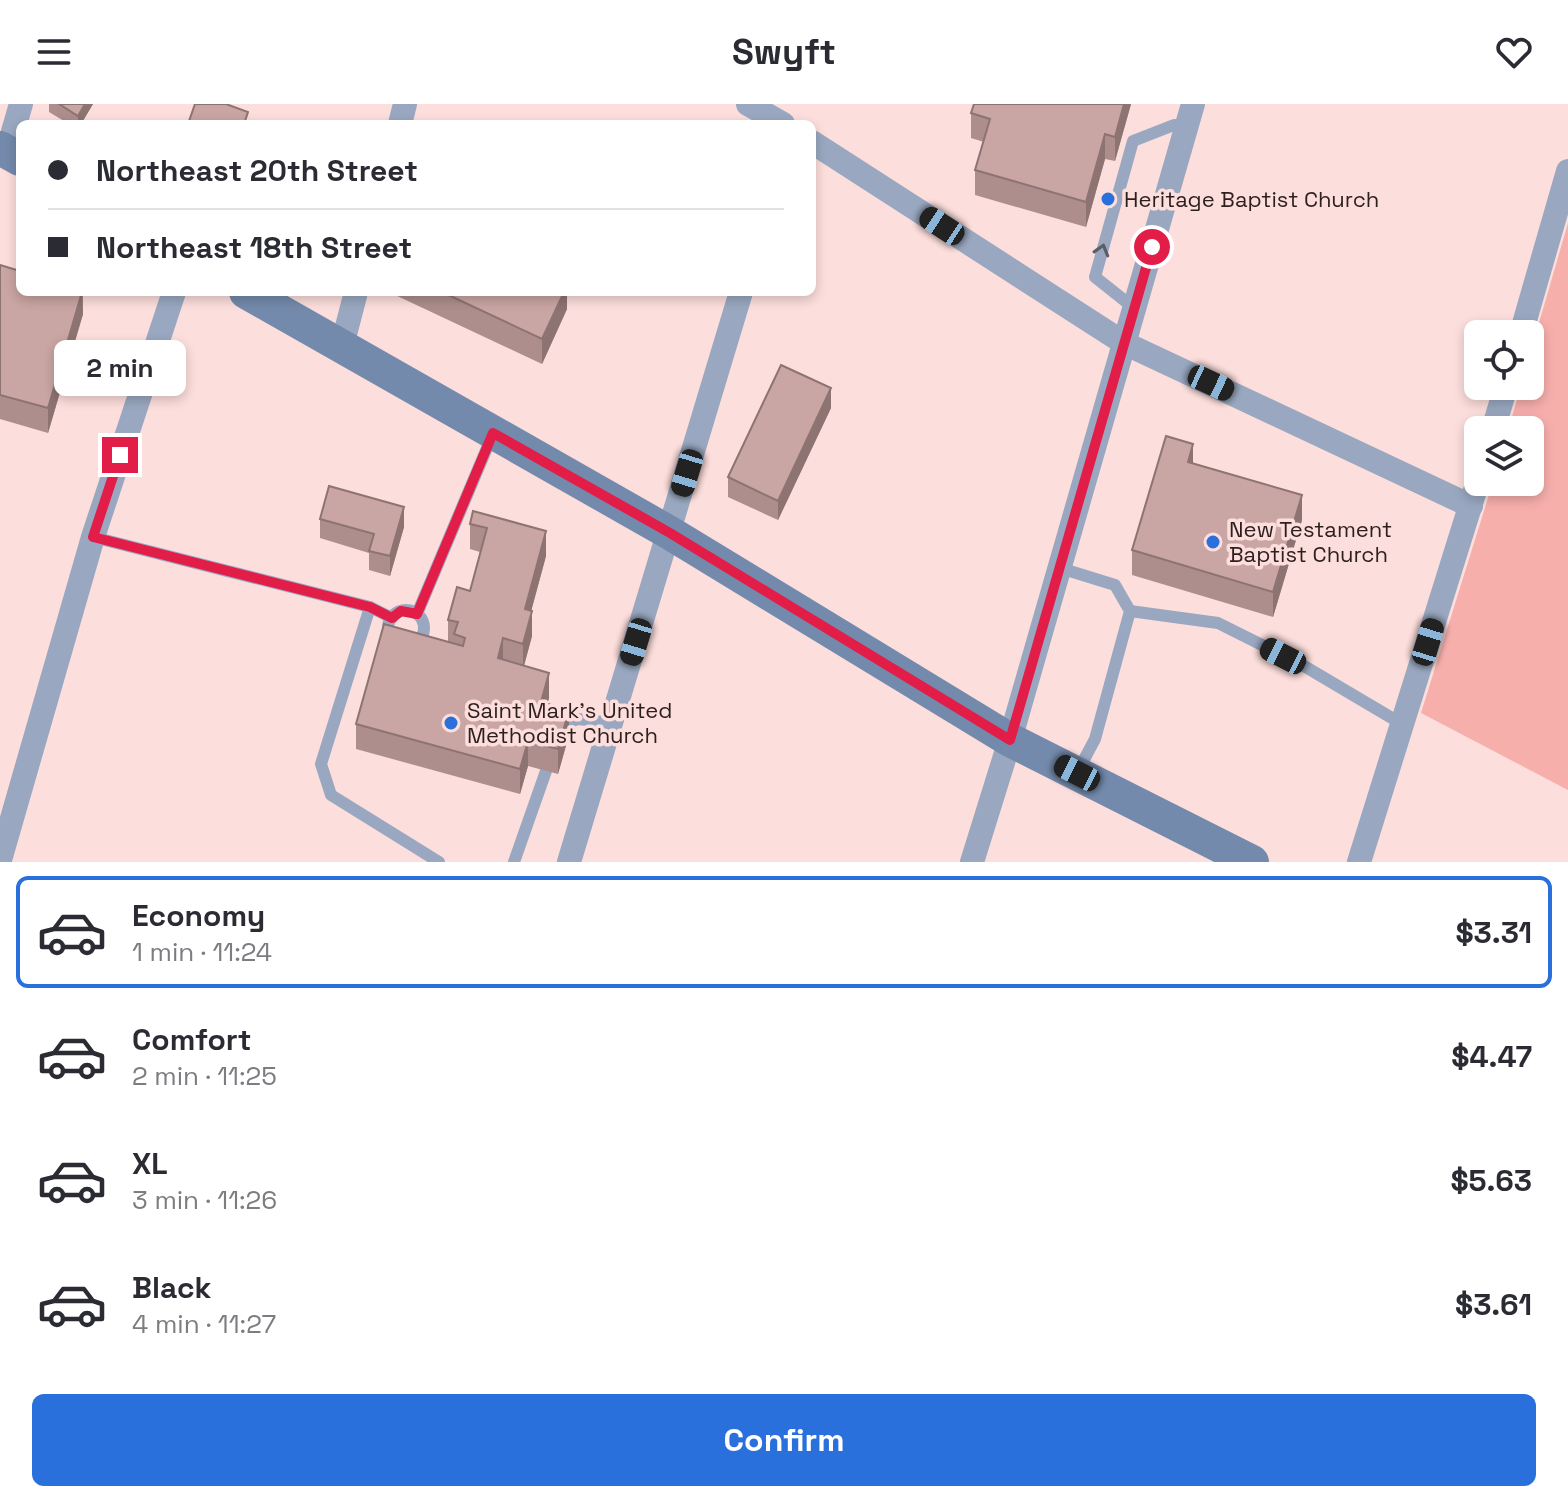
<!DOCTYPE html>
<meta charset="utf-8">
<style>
body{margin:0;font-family:"Space Grotesk",sans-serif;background:#f2f2f3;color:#2b2b33;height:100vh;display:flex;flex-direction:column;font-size:30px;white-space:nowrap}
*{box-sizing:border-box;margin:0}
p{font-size:26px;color:#7c7c81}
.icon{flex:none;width:44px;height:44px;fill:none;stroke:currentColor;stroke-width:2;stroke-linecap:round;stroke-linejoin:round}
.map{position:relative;height:758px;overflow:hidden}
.details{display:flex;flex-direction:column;background:#fff;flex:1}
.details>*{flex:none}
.banner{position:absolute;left:16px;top:16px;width:800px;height:176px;border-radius:12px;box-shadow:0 4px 12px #0003;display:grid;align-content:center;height:176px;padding:0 32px;background:#fff}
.tools{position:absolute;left:1464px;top:216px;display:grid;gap:16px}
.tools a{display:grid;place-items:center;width:80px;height:80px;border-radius:12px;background:#fff;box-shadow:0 4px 12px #0003;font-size:40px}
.end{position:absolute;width:36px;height:36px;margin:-18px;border:10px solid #e11d48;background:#fff;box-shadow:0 0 0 4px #fff}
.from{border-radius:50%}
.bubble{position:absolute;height:56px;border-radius:12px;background:#fff;box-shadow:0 4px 12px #0003;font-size:26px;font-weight:700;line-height:56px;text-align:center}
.car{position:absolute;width:24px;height:48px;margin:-24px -12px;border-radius:10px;box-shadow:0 0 6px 2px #0007;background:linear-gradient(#222 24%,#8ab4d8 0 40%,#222 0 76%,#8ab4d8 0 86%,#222 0)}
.banner b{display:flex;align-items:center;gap:28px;height:76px;font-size:30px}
.banner b+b{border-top:2px solid #e1e1e2}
.banner i{width:20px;height:20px;background:#2b2b33}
ul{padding:14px 0 0;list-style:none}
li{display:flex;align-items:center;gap:24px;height:112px;margin:0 16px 12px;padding:0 16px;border:4px solid transparent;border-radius:12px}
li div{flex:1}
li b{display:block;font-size:30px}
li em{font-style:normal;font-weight:700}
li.on{border-color:#2a70dd}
li>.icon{width:72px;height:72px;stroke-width:1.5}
.action{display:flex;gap:16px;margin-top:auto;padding:16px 32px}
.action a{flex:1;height:92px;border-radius:12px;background:#2a70dd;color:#fff;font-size:32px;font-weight:700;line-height:92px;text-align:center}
header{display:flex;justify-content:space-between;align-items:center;height:104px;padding:0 32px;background:#fff;font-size:36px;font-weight:700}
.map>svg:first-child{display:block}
</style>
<header><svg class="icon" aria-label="menu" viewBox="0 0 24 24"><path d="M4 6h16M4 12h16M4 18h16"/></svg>Swyft<svg class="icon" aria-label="heart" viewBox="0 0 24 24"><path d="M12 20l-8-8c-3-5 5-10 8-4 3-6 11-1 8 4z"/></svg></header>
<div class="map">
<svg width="1568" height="758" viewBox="0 0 1568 758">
<rect width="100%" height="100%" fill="#fcdedc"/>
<!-- green -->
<path fill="#f7afac" d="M1568,119V686L1421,609L1493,378H1530V326H1508L1521,282H1530V250Z"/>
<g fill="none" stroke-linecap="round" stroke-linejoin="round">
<!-- service -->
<g stroke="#99a8c0" stroke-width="12">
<path d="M1134,204L1095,173L1133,37L1174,21L1186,23"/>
<path d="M93,433L370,503L392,514"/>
<path d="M1060,464L1115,481L1130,507L1095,635L1078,667"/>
<path d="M370,503L321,660L331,691L439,758"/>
<circle cx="406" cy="524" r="18"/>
<path d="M1130,507L1218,519L1304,562L1402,620"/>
<path d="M417,510L492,332"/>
<path d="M561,627L563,620L578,615L612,619"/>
<path d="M514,758L546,667"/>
</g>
<!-- minor -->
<g stroke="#99a8c0" stroke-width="24">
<path d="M748,0L783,20"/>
<path d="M400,20L405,0"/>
<path d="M812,38L1124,239L1471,402"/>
<path d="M7,48L21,0"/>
<path d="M1521,230L1568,67"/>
<path d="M342,242L356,188"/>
<path d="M1493,326L1506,282"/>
<path d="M0,756L93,433L174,188"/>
<path d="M569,758L741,188"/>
<path d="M972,758L1010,636L1193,0"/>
<path d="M1359,758L1478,377"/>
</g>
<!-- secondary -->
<g stroke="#748aac" stroke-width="34">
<path d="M0,44L20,55"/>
<path d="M246,188L670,429L1010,636L1252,758"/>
</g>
</g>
<!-- wall -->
<g fill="#ad8e8c">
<path d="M49,0H93L81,20H69L49,8Z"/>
<path d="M1131,0L1115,57L1105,55L1086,123L975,91V66L984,38L971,34V9Z"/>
<path d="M0,161L83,188V210L48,329L0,315Z"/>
<path d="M393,188H567V205L542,260L393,190Z"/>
<path d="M831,304L778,416L728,393V373Z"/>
<path d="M1193,359L1302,416L1273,513L1132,471V446Z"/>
<path d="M473,407L546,452L531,507L532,532L524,562L549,594L547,600L569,631L558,670L528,662L520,690L356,645V620L448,538V516L470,487L480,448L470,445V420Z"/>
<path d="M320,415L404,423L390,472L369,466V449L320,434Z"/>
</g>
<!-- shaded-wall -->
<g fill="#8d7472">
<path d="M85,0H93L81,20H78V12Z"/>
<path d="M1124,0H1131L1115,57V33Z"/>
<path d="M1105,30V55L1086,123V98Z"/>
<path d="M82,188L83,210L48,329V304Z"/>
<path d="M564,188H567V205L542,260V235Z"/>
<path d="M831,284V304L778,416V397Z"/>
<path d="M1193,340V365L1188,358Z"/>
<path d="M1302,391V416L1273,513V488Z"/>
<path d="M404,403V423L390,472V452Z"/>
<path d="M546,427V452L525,530V505Z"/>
<path d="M532,507V532L523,565V540Z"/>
<path d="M503,534V559L498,554Z"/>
<path d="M549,569V594L541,623V598Z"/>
<path d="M569,606V631L558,670V645Z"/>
<path d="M528,637V662L520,690V665Z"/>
</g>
<!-- building -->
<g fill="#c9a5a3" stroke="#8d7472" stroke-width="2">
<path d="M59,0H85L78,12Z"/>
<path d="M195,0H226L248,8L244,20H188Z"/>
<path d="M974,0H1124L1115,33L1105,30L1086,98L975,66L990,15L971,9Z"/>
<path d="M0,161L20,167V188H82L48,304L0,291Z"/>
<path d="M442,188H564L542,235Z"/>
<path d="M781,261L831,284L778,397L728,373Z"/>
<path d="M1166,332L1193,340L1188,358L1302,391L1273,488L1132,446Z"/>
<path d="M329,382L404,403L390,452L369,447L374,430L320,415Z"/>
<path d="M473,407L546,427L525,505L532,507L523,540L503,534L498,554L549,569L541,598L569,606L558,645L528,637L520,665L356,620L384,520L463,542L465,534L454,530L458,518L448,516L457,483L470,487L487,424L470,420Z"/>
</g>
<!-- one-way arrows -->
<defs><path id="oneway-chevron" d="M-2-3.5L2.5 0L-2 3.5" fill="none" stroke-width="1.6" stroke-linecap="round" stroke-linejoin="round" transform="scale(2)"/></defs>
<use stroke="#5d5d67" href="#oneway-chevron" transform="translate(1102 146) rotate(-74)"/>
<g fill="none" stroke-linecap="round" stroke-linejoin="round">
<!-- route -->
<path stroke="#e11d48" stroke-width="10" d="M120,351L93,433L370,503L392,514L401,507L417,510L493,329L670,429L1010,636L1152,143"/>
</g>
<!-- markers -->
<g fill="#2a70dd" stroke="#fcdedc" stroke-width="3">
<circle cx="1108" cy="95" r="8"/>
<circle cx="1213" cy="438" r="8"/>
<circle cx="451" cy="619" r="8"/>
</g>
<g text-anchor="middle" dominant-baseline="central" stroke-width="7" stroke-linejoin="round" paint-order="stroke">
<!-- poi labels -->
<g font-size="22" fill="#2c1f1e" stroke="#fcdedc" text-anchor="start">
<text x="1124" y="95">Heritage Baptist Church</text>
<text x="1229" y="425">New Testament<tspan x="1229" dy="25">Baptist Church</tspan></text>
<text x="467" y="606">Saint Mark's United<tspan x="467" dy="25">Methodist Church</tspan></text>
</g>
</g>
</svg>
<div class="tools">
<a><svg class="icon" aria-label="locate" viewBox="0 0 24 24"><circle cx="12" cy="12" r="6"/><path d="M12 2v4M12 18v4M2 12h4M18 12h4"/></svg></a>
<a><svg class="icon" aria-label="layers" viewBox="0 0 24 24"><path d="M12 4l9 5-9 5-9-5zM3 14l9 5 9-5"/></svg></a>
</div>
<i class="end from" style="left:1152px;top:143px"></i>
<i class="end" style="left:120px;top:351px"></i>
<div class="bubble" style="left:54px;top:236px;width:132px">2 min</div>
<i class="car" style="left:942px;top:122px;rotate:303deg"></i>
<i class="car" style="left:1211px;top:279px;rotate:115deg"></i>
<i class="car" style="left:687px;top:369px;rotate:197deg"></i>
<i class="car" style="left:636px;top:538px;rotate:197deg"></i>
<i class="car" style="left:1428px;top:538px;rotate:17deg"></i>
<i class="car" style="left:1283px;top:552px;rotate:297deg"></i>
<i class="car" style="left:1077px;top:669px;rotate:297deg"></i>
<div class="banner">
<b><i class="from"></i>Northeast 20th Street</b>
<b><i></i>Northeast 18th Street</b>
</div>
</div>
<section class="details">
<ul>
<li class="on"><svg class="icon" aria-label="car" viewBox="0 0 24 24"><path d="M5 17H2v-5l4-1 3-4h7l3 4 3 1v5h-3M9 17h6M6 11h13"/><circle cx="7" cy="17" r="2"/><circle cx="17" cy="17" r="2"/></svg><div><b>Economy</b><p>1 min · 11:24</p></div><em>$3.31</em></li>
<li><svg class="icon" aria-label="car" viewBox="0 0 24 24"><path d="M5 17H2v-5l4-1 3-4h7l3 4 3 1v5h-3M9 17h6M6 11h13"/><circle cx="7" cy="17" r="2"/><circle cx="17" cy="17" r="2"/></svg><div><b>Comfort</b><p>2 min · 11:25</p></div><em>$4.47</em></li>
<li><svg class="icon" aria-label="car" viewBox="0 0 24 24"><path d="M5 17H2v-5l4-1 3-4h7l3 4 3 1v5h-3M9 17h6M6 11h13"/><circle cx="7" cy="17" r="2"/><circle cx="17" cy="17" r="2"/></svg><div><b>XL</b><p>3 min · 11:26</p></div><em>$5.63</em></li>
<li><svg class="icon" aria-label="car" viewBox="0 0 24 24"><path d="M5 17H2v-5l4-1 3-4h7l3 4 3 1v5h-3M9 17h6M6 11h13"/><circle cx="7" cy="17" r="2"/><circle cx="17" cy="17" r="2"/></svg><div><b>Black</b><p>4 min · 11:27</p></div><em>$3.61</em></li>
</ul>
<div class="action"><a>Confirm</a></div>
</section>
